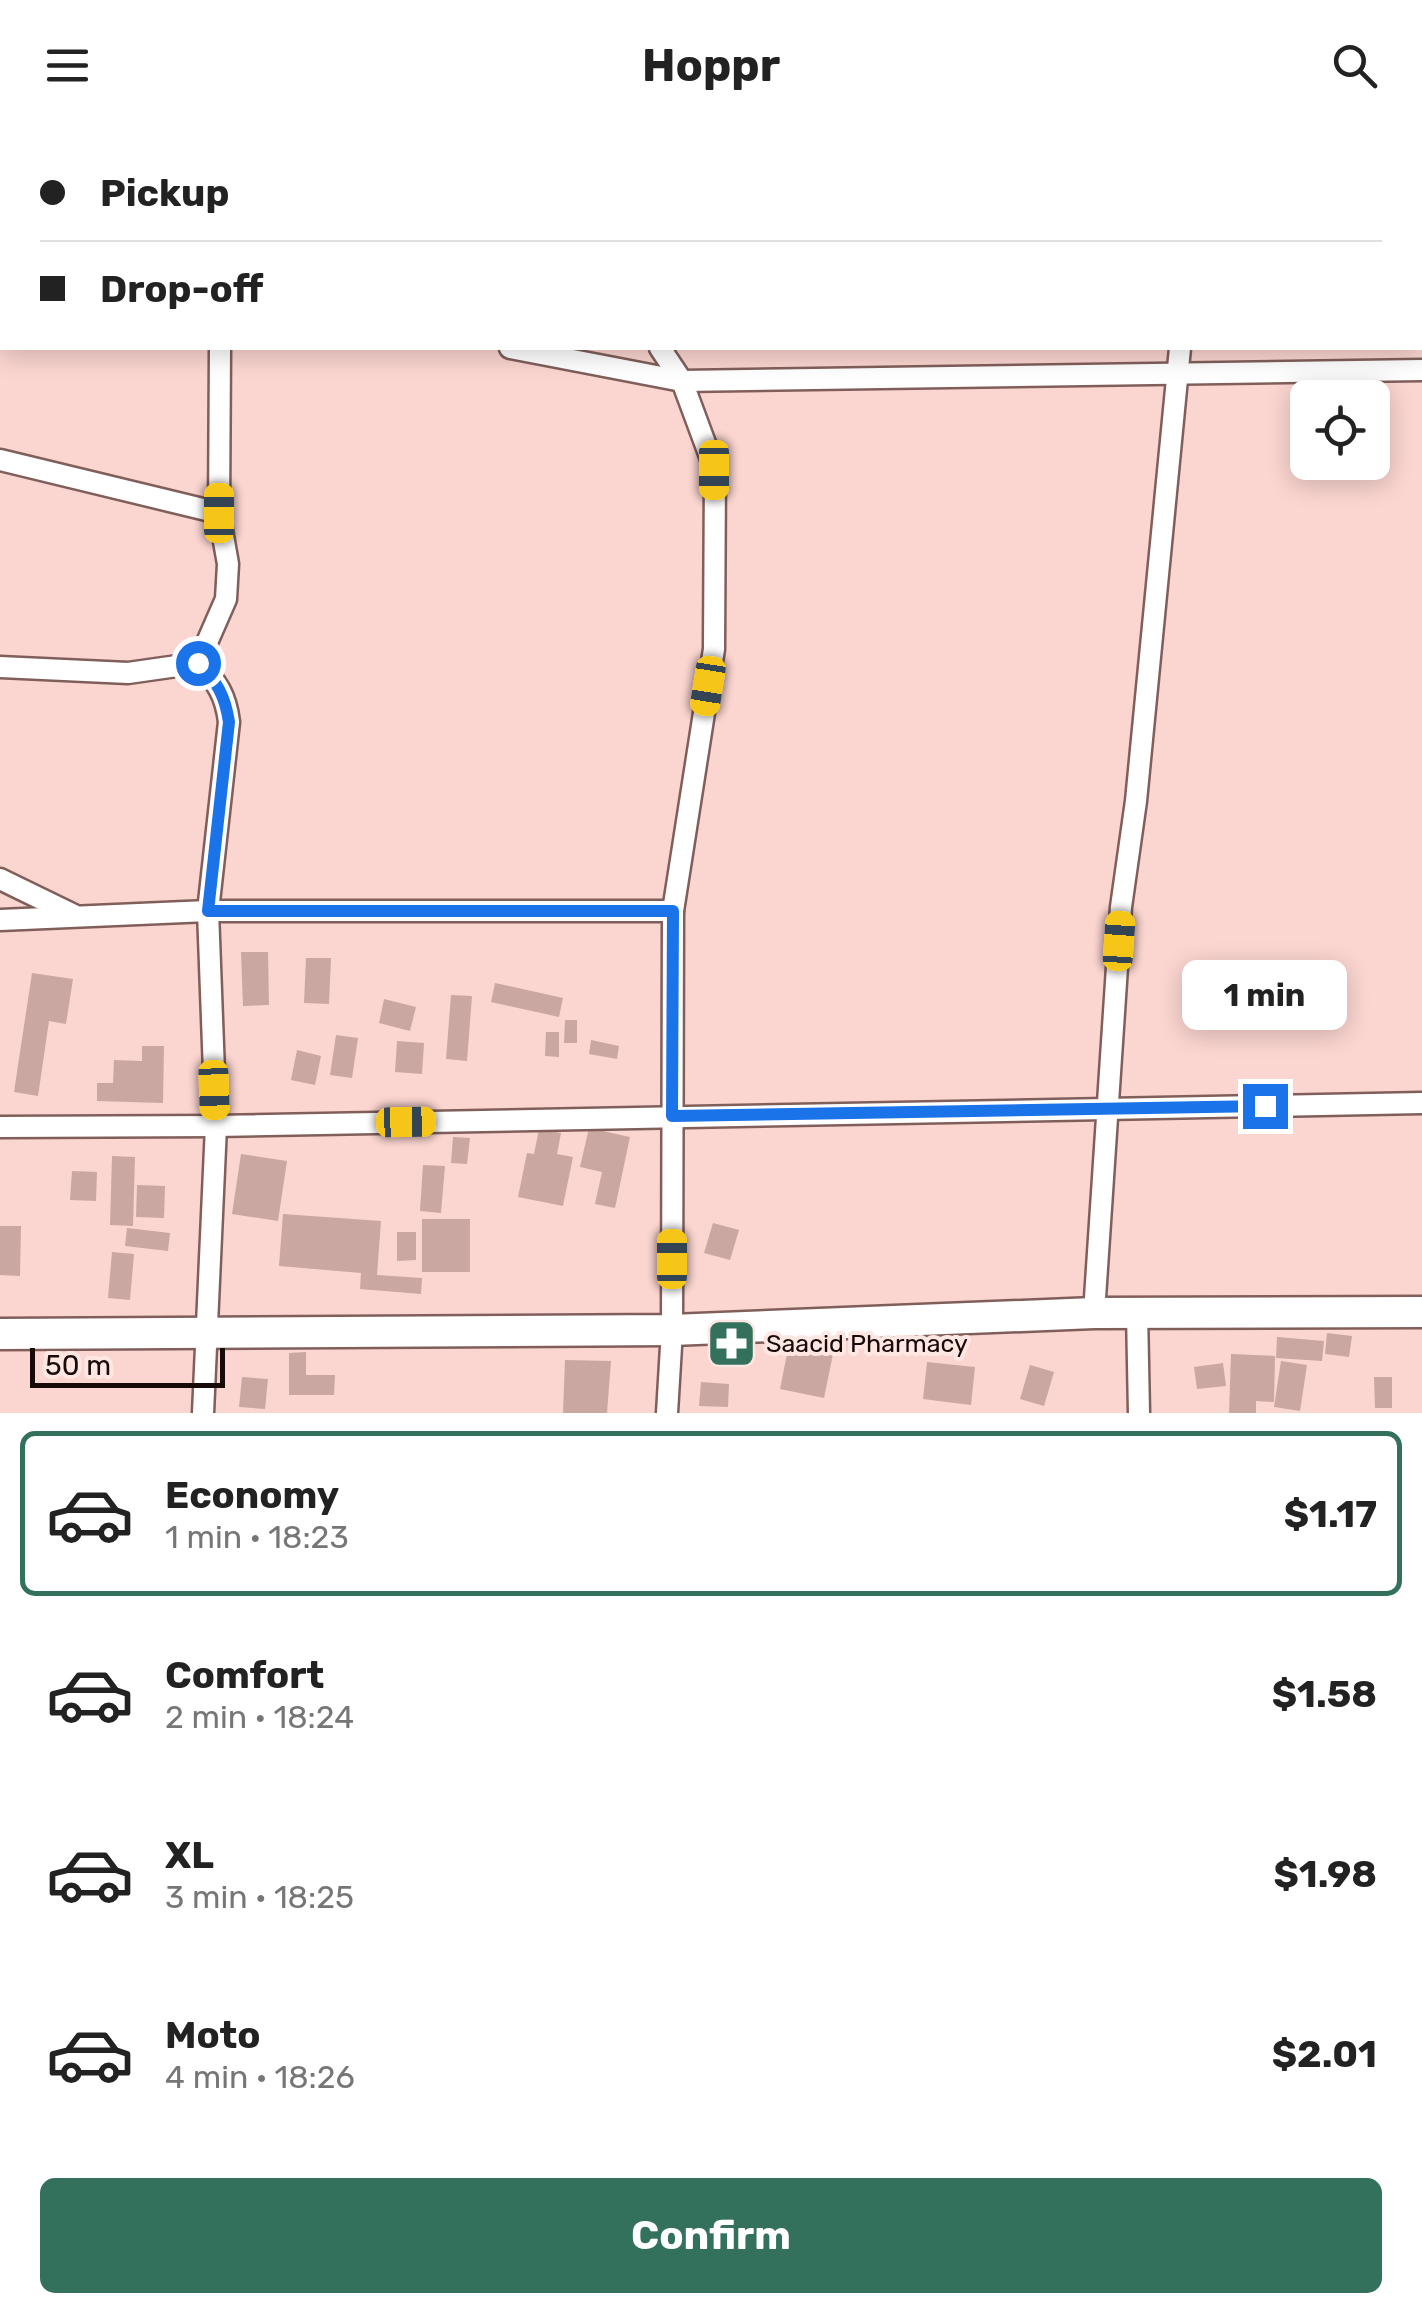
<!DOCTYPE html>
<meta charset="utf-8">
<style>
body{margin:0;font-family:Rubik,sans-serif;background:#f2f2f2;color:#222;height:100vh;display:flex;flex-direction:column;font-size:38px;white-space:nowrap}
*{box-sizing:border-box;margin:0}
p{font-size:32px;color:#767676}
.icon{flex:none;width:55px;height:55px;fill:none;stroke:currentColor;stroke-width:2;stroke-linecap:round;stroke-linejoin:round}
.map{position:relative;height:1283px;overflow:hidden}
.details{display:flex;flex-direction:column;background:#fff;flex:1}
.details>*{flex:none}
.top-card{position:absolute;left:0px;top:0px;width:1422px;height:220px;box-shadow:0 5px 25px #0003;display:grid;align-content:center;height:220px;padding:0 40px;background:#fff}
.fabs{position:absolute;left:1290px;top:250px;display:grid;gap:20px}
.fabs a{display:grid;place-items:center;width:100px;height:100px;border-radius:15px;background:#fff;box-shadow:0 5px 25px #0003;font-size:50px}
.scale{position:absolute;left:30px;bottom:25px;width:195px;box-sizing:border-box;padding-left:10px;border:5px solid #170a09;border-top:0;font-size:28px;line-height:35px;white-space:nowrap;color:#170a09;-webkit-text-stroke:8px #fee6e3;paint-order:stroke}
.end{position:absolute;width:45px;height:45px;margin:-22px;border:12px solid #1a73e8;background:#fff;box-shadow:0 0 0 5px #fff}
.from{border-radius:50%}
.bubble{position:absolute;height:70px;border-radius:15px;background:#fff;box-shadow:0 5px 25px #0003;font-size:32px;font-weight:700;line-height:70px;text-align:center}
.car{position:absolute;width:30px;height:60px;margin:-30px -15px;border-radius:12px;box-shadow:0 0 8px 2px #0007;background:linear-gradient(#f5c518 24%,#345 0 40%,#f5c518 0 76%,#345 0 86%,#f5c518 0)}
.top-card b{display:flex;align-items:center;gap:35px;height:95px;font-size:38px}
.top-card b+b{border-top:2px solid #e0e0e0}
.top-card i{width:25px;height:25px;background:#222}
ul{padding:18px 0 0;list-style:none}
li{display:flex;align-items:center;gap:30px;height:165px;margin:0 20px 15px;padding:0 20px;border:5px solid transparent;border-radius:15px}
li div{flex:1}
li b{display:block;font-size:38px}
li em{font-style:normal;font-weight:700}
li.selected{border-color:#33715d}
li>.icon{width:90px;height:90px;stroke-width:1.5}
.action{display:flex;gap:20px;margin-top:auto;padding:20px 40px}
.action a{flex:1;height:115px;border-radius:15px;background:#33715d;color:#fff;font-size:40px;font-weight:700;line-height:115px;text-align:center}
header{display:flex;justify-content:space-between;align-items:center;height:130px;padding:0 40px;background:#fff;font-size:45px;font-weight:700}
.map>svg:first-child{display:block}
</style>
<header><svg class="icon" aria-label="menu" viewBox="0 0 24 24"><path d="M4 6h16M4 12h16M4 18h16"/></svg>Hoppr<svg class="icon" aria-label="search" viewBox="0 0 24 24"><circle cx="10" cy="10" r="6"/><path d="M15 15l6 6"/></svg></header>
<div class="map">
<svg width="1422" height="1283" viewBox="0 0 1422 1283">
<rect width="100%" height="100%" fill="#fbd5d0"/>
<!-- building -->
<g fill="#cba7a2">
<path d="M241,822H268L269,875L243,876Z"/>
<path d="M306,828H331L329,874L304,873Z"/>
<path d="M32,843L73,849L66,894L49,891L38,966L14,962Z"/>
<path d="M495,853L563,868L559,887L491,872Z"/>
<path d="M451,865L472,866L467,931L446,929Z"/>
<path d="M384,869L416,877L410,901L379,893Z"/>
<path d="M565,890H577V913H564Z"/>
<path d="M546,902H559V927L545,926Z"/>
<path d="M336,905L358,908L352,948L330,945Z"/>
<path d="M591,910L619,916L617,929L589,924Z"/>
<path d="M397,911L424,913L422,944L395,942Z"/>
<path d="M142,916H164L163,973L97,971V953H113L114,930L142,931Z"/>
<path d="M297,920L321,926L315,955L291,950Z"/>
<path d="M589,998L630,1007L615,1078L595,1074L602,1042L580,1037Z"/>
<path d="M539,999L561,1003L557,1024L573,1027L563,1076L518,1067L527,1023L534,1024Z"/>
<path d="M453,1007L470,1008L467,1034L451,1033Z"/>
<path d="M241,1024L287,1031L278,1091L232,1084Z"/>
<path d="M112,1026L135,1027L133,1096L110,1095Z"/>
<path d="M423,1035L445,1036L441,1083L420,1081Z"/>
<path d="M72,1041L97,1042L96,1071L70,1070Z"/>
<path d="M137,1055L165,1056L164,1088L136,1087Z"/>
<path d="M283,1084L381,1091L377,1145L422,1148L421,1164L360,1159L361,1143L279,1136Z"/>
<rect x="422" y="1089" width="48" height="53"/>
<path d="M713,1093L739,1100L730,1130L704,1123Z"/>
<path d="M0,1096H21L20,1146L0,1145Z"/>
<path d="M127,1098L170,1103L168,1121L125,1116Z"/>
<path d="M397,1102H416V1130L397,1131Z"/>
<path d="M112,1122L134,1124L130,1170L108,1168Z"/>
<path d="M1327,1203L1352,1206L1349,1227L1325,1224Z"/>
<path d="M1277,1207L1324,1211L1322,1231L1276,1228Z"/>
<path d="M790,1209L834,1219L824,1268L780,1259Z"/>
<path d="M306,1222V1245H335L334,1265H289V1223Z"/>
<path d="M1231,1224L1275,1226L1274,1272L1256,1271V1283H1229Z"/>
<path d="M565,1230L611,1231L607,1283H563Z"/>
<path d="M1281,1231L1307,1235L1300,1281L1274,1277Z"/>
<path d="M927,1232L975,1237L971,1275L923,1269Z"/>
<path d="M1223,1233L1226,1256L1197,1259L1194,1237Z"/>
<path d="M1030,1235L1054,1242L1044,1276L1020,1269Z"/>
<path d="M242,1247L268,1249L265,1279L239,1277Z"/>
<path d="M1374,1247H1392V1278H1375Z"/>
<path d="M701,1252L729,1254L728,1277L699,1276Z"/>
</g>
<g fill="none" stroke-linecap="round" stroke-linejoin="round">
<defs>
<g id="street">
<path d="M483,0L499,2"/>
<path d="M657,0L658,2"/>
<path d="M237,2V0"/>
<path d="M961,2L989,0"/>
<path d="M1188,2V0"/>
<path d="M0,119L2,120"/>
<path d="M510,218L682,251L1422,240"/>
<path d="M660,218L682,251L715,340L714,519L673,781L672,1200L667,1283"/>
<path d="M0,330L219,383"/>
<path d="M0,537L128,543L198,533"/>
<path d="M0,749L74,785"/>
<path d="M0,790L208,781H673"/>
<path d="M0,997L216,996L1422,973"/>
<path d="M1137,1182L1139,1283"/>
<path d="M1094,1183L1121,777L1136,671L1180,218"/>
<path d="M203,1283L216,996L208,781L229,592C226,566 217,551 198,533L226,469L228,434L219,383L220,218"/>
</g>
<path id="secondary" d="M0,1204L672,1200L1094,1183L1422,1182"/>
</defs>
<!-- street casing -->
<use href="#street" stroke="#805f5b" stroke-width="25"/>
<!-- secondary casing -->
<use href="#secondary" stroke="#805f5b" stroke-width="35"/>
<!-- street -->
<use href="#street" stroke="#fff" stroke-width="20"/>
<!-- secondary -->
<use href="#secondary" stroke="#fff" stroke-width="30"/>
</g>
<g fill="none" stroke-linecap="round" stroke-linejoin="round">
<!-- route -->
<path stroke="#1a73e8" stroke-width="12" d="M198,533C217,551 225,566 229,592L208,781H673L672,986L1265,976"/>
</g>
<!-- icons -->
<defs>
<symbol id="pharmacy-square" viewBox="-11 -11 22 22"><rect x="-9" y="-9" width="18" height="18" rx="4" fill="#33715d" stroke="#fee6e3"/><path d="M-2-6h4v4h4v4h-4v4h-4v-4h-4v-4h4Z" fill="#fff"/></symbol>
</defs>
<g fill-rule="evenodd">
<use href="#pharmacy-square" x="704" y="1186" width="55" height="55"/>
</g>
<g text-anchor="middle" dominant-baseline="central" stroke-width="8" stroke-linejoin="round" paint-order="stroke">
<!-- poi labels -->
<g font-size="25" fill="#170a09" stroke="#fee6e3" text-anchor="start">
<text x="766" y="1213">Saacid Pharmacy</text>
</g>
</g>
</svg>
<div class="fabs">
<a><svg class="icon" aria-label="locate" viewBox="0 0 24 24"><circle cx="12" cy="12" r="6"/><path d="M12 2v4M12 18v4M2 12h4M18 12h4"/></svg></a>
</div>
<div class="scale">50 m</div>
<i class="end from" style="left:198px;top:533px"></i>
<i class="end" style="left:1265px;top:976px"></i>
<div class="bubble" style="left:1182px;top:830px;width:165px">1 min</div>
<i class="car" style="left:714px;top:340px;rotate:180deg"></i>
<i class="car" style="left:219px;top:383px;rotate:0deg"></i>
<i class="car" style="left:708px;top:556px;rotate:189deg"></i>
<i class="car" style="left:1119px;top:811px;rotate:4deg"></i>
<i class="car" style="left:214px;top:960px;rotate:178deg"></i>
<i class="car" style="left:406px;top:992px;rotate:89deg"></i>
<i class="car" style="left:672px;top:1129px;rotate:0deg"></i>
<div class="top-card">
<b><i class="from"></i>Pickup</b>
<b><i></i>Drop-off</b>
</div>
</div>
<section class="details">
<ul>
<li class="selected"><svg class="icon" aria-label="car" viewBox="0 0 24 24"><path d="M5 17H2v-5l4-1 3-4h7l3 4 3 1v5h-3M9 17h6M6 11h13"/><circle cx="7" cy="17" r="2"/><circle cx="17" cy="17" r="2"/></svg><div><b>Economy</b><p>1 min · 18:23</p></div><em>$1.17</em></li>
<li><svg class="icon" aria-label="car" viewBox="0 0 24 24"><path d="M5 17H2v-5l4-1 3-4h7l3 4 3 1v5h-3M9 17h6M6 11h13"/><circle cx="7" cy="17" r="2"/><circle cx="17" cy="17" r="2"/></svg><div><b>Comfort</b><p>2 min · 18:24</p></div><em>$1.58</em></li>
<li><svg class="icon" aria-label="car" viewBox="0 0 24 24"><path d="M5 17H2v-5l4-1 3-4h7l3 4 3 1v5h-3M9 17h6M6 11h13"/><circle cx="7" cy="17" r="2"/><circle cx="17" cy="17" r="2"/></svg><div><b>XL</b><p>3 min · 18:25</p></div><em>$1.98</em></li>
<li><svg class="icon" aria-label="car" viewBox="0 0 24 24"><path d="M5 17H2v-5l4-1 3-4h7l3 4 3 1v5h-3M9 17h6M6 11h13"/><circle cx="7" cy="17" r="2"/><circle cx="17" cy="17" r="2"/></svg><div><b>Moto</b><p>4 min · 18:26</p></div><em>$2.01</em></li>
</ul>
<div class="action"><a>Confirm</a></div>
</section>
